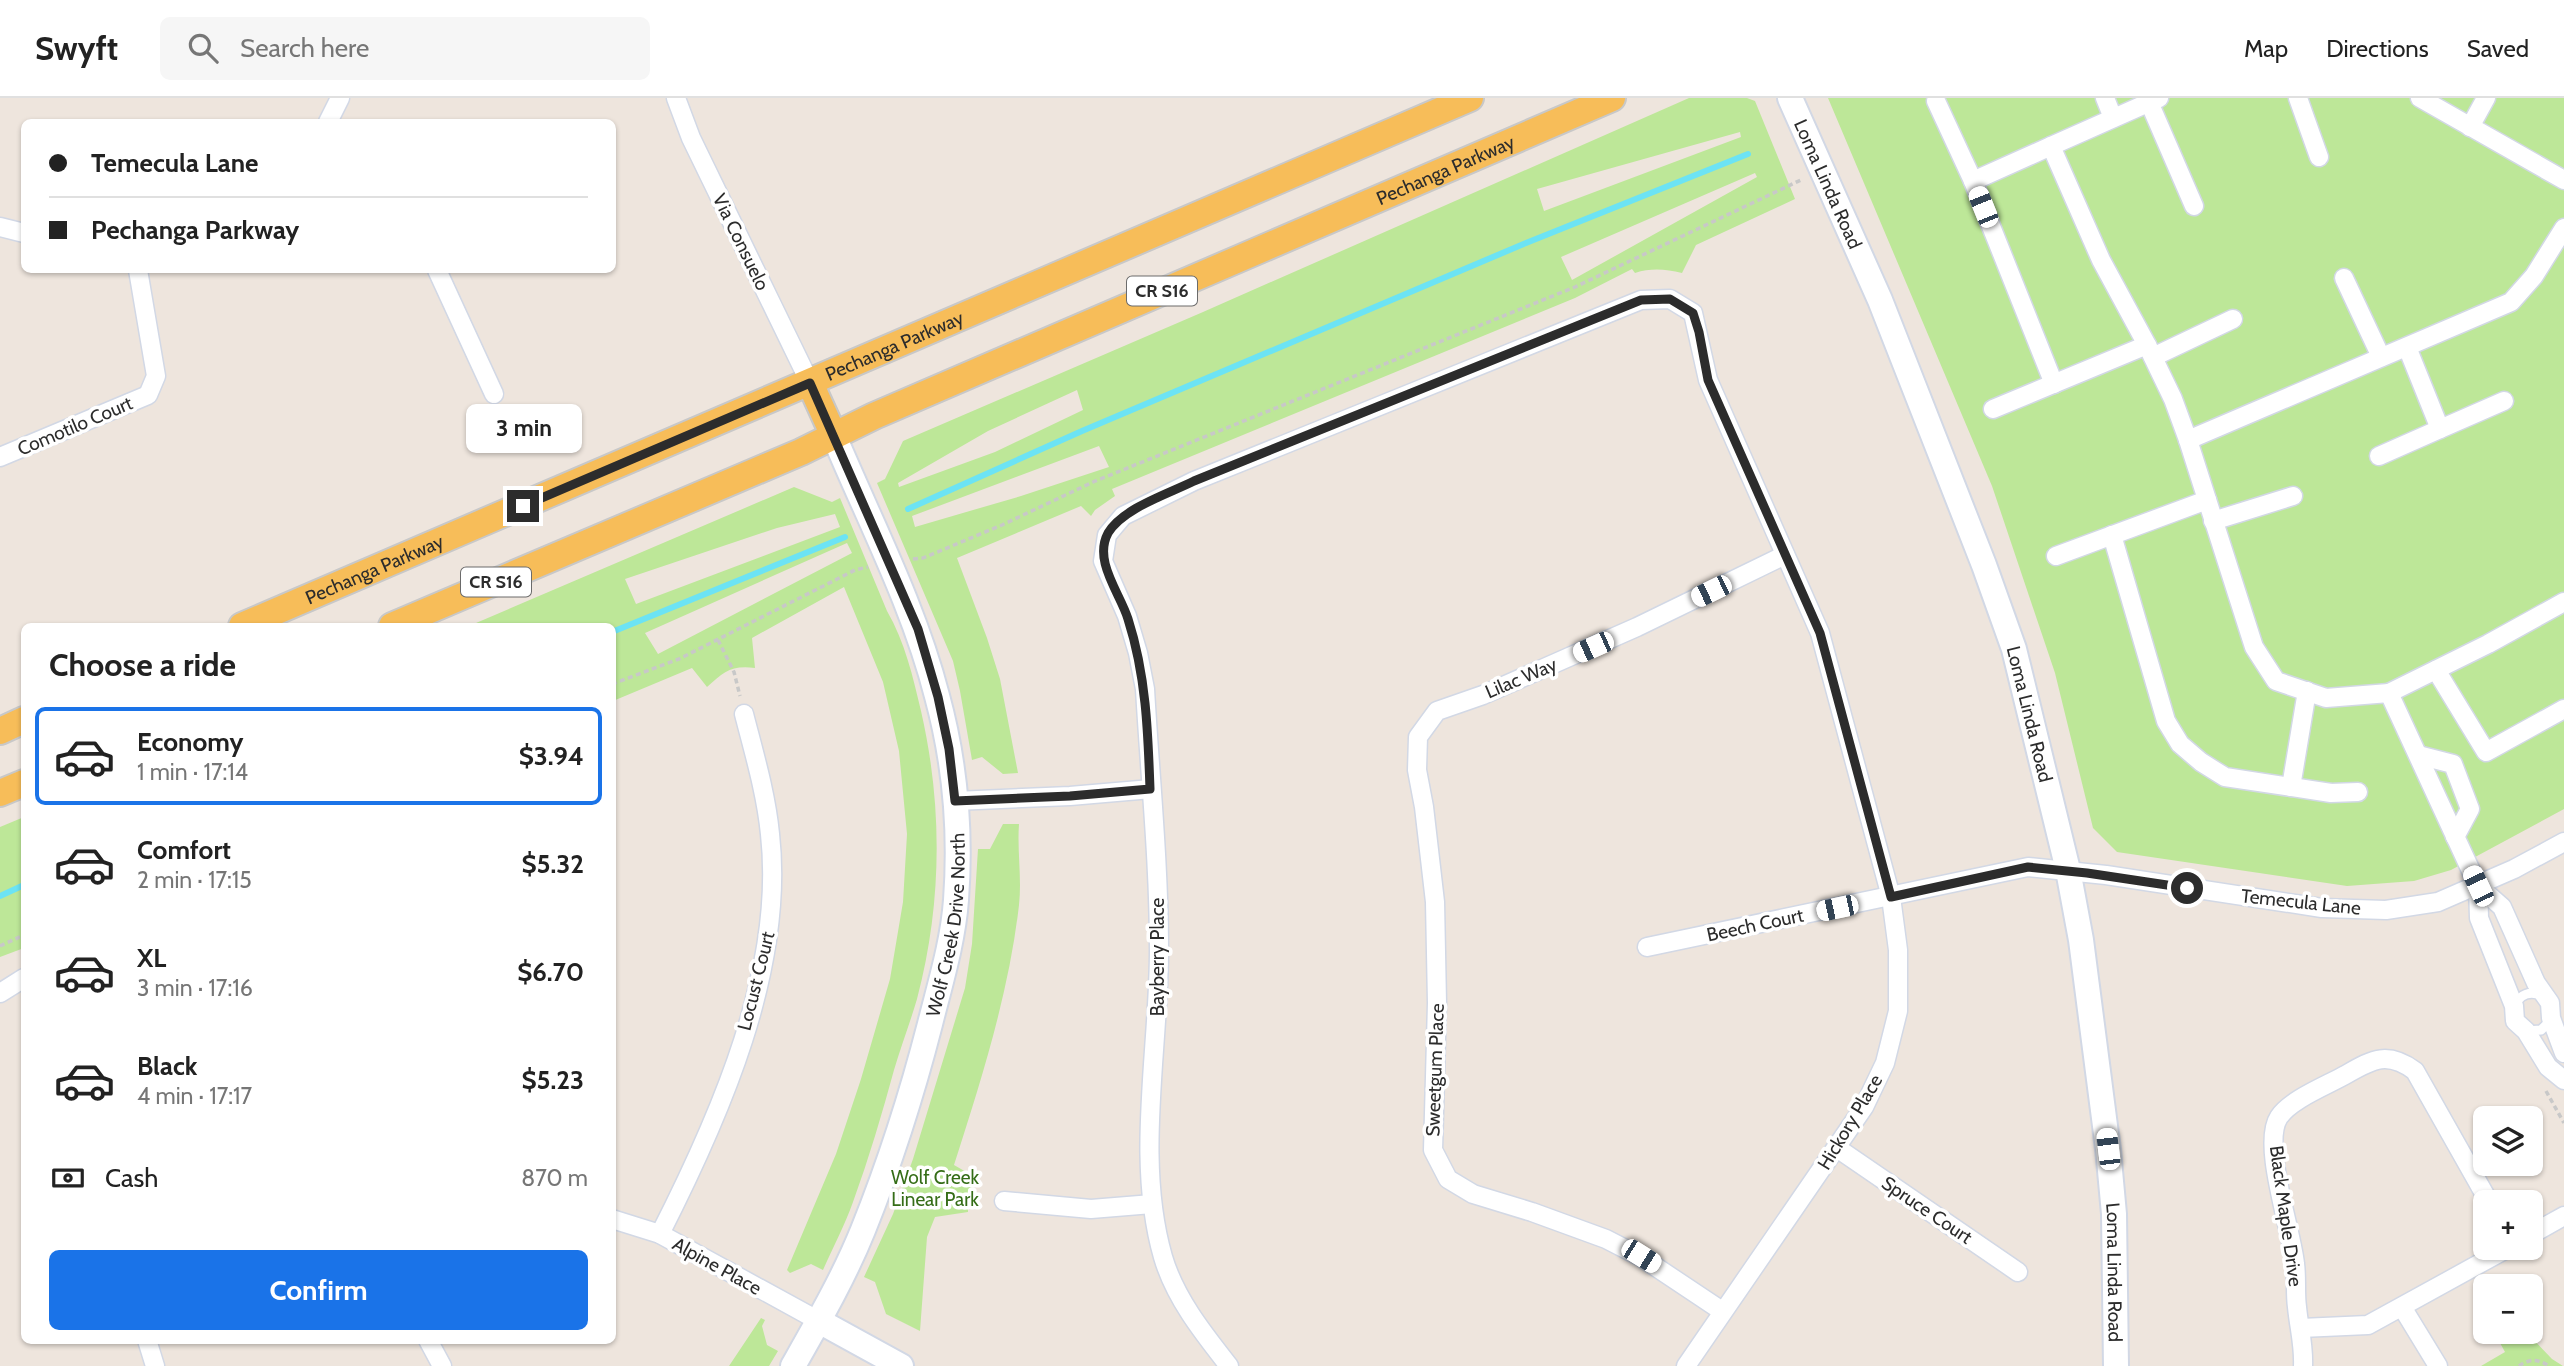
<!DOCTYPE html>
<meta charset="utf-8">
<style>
body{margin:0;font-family:Cabin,sans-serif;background:#f6f6f6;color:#222;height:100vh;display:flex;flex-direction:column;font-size:26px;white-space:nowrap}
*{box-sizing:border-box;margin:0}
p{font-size:23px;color:#767676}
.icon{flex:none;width:38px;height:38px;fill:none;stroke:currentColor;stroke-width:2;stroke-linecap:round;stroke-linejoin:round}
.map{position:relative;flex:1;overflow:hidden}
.panel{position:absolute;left:21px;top:525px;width:595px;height:721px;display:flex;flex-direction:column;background:#fff;border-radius:10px;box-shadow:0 2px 5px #0004}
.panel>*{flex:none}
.guide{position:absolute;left:21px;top:21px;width:595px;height:154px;border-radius:10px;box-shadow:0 2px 5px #0004;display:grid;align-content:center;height:154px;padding:0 28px;background:#fff}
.buttons{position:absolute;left:2473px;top:1008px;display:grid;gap:14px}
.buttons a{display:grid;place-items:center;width:70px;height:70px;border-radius:10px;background:#fff;box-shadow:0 2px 5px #0004;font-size:35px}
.end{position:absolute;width:32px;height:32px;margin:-16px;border:9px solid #2c2c2c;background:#fff;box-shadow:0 0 0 4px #fff}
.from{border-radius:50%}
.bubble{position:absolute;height:49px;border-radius:10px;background:#fff;box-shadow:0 2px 5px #0004;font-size:23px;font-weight:800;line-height:49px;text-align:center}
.car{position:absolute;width:21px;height:42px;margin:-21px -10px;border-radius:9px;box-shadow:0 0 5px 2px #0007;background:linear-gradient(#fff 24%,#345 0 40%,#fff 0 76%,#345 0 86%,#fff 0)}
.guide b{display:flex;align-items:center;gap:24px;height:66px;font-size:26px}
.guide b+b{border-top:2px solid #e0e0e0}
.guide i{width:18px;height:18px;background:#222}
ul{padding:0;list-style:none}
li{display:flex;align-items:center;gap:21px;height:98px;margin:0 14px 10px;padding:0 14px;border:4px solid transparent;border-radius:10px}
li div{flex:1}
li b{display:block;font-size:26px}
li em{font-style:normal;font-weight:800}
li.on{border-color:#1a73e8}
li>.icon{width:63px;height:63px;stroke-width:1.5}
h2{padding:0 28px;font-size:32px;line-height:84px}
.pay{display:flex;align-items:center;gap:18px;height:77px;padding:0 28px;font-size:26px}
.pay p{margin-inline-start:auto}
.cta{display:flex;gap:14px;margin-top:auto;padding:14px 28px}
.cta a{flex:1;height:80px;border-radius:10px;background:#1a73e8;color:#fff;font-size:28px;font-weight:800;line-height:80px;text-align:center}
header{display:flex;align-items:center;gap:42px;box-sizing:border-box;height:98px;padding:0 35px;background:#fff;border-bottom:2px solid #e0e0e0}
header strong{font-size:33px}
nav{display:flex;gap:38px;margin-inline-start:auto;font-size:24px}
.search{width:490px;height:63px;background:#f6f6f6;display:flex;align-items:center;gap:18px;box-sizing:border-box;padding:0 24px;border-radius:10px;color:#767676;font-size:26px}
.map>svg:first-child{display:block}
</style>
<header>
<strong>Swyft</strong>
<div class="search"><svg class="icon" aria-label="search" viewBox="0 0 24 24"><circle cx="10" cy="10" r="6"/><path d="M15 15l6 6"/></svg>Search here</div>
<nav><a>Map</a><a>Directions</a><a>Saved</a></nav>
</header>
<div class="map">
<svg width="2564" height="1268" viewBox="0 0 2564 1268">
<rect width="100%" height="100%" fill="#eee5dd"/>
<!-- green -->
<g fill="#bde798" fill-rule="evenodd">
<path d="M1689,0H1747L1755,3L1795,101L1696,147L1682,175C1665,171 1651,170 1635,175L1632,171L1575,200L1112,391L1115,398L1095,412L1091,418L1081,408L957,460L987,540L1000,581L1018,675L1003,676L982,659L972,662L960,593L953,563L877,385L885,381L903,343L1203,214ZM1740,34L1741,39L1544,113L1537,91ZM1755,75L1757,79L1572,182L1561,159ZM1077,292L1083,312L995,354L899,389L898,385L988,333ZM1099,348L1109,369L1021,398L915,429L912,418Z"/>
<path d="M1828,0H2564V711L2451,772L2414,783L2347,788L2117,754L2093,730L2055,575L1992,388Z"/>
<path d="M794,389L832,404L840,400L887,513C905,544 913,579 921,613C943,709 942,806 917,901C910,925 901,948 894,972C882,1016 869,1060 853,1104C845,1127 833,1149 823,1172L811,1166L790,1175L787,1172L836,1056L861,981L890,881L903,804L907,736L899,653L883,584L844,489L752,540L755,570C731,567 724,574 707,589L692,570L613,603L612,528H469ZM835,416L840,429L636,506L625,481L777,430ZM847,445L852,455L658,556L645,535Z"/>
<path d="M24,719V850L0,859V729Z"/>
<path d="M1003,726H1019C1017,753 1022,780 1019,807C1009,895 981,983 954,1067L975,1079L968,1100V1114L935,1119L927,1139L920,1233L886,1216L875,1184L864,1179L893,1116L913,1061L965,890L972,846L978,751H990Z"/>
<path d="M761,1220L765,1222L762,1228L767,1247L778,1253L769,1268H729Z"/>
<path d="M2494,1234H2526L2552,1261L2563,1268H2481L2505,1254Z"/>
</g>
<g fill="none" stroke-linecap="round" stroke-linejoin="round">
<!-- stream -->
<g stroke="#6ce3f4" stroke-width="6">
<path d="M908,411L1082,333L1526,145L1748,56"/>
<path d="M612,534L845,439"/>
<path d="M0,798L24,787"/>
</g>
<defs>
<g id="lane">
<path d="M2515,907C2520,896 2530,893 2541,897"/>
<path d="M2526,933L2541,932L2551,922"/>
</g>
<g id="street">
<path d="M676,0L691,40L810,285"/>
<path d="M2105,0L2113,20"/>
<path d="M2159,0L2051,48L2101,162L2147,247L2173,301L2188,342L2254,549L2276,583L2326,600L2389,595"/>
<path d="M2298,0L2319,59"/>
<path d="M2420,0L2564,82"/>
<path d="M1936,3L1973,83"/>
<path d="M2149,4L2194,108"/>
<path d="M328,24L340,0"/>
<path d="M2470,29L2486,0"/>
<path d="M2051,48L1973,83L2054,286"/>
<path d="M0,129L24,135"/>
<path d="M437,172L494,296"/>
<path d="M2344,180L2381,259"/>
<path d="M2407,249L2440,331L2504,303"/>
<path d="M2153,259L2233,221"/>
<path d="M1993,311L2147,247"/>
<path d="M2188,342L2511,204L2534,178L2564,130"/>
<path d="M2379,358L2440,331"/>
<path d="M0,359L148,297L156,278L138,172"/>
<path d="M2213,423L2293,398"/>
<path d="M2112,437L2166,623L2180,646L2201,664L2225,679L2331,695L2358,694"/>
<path d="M2056,458L2207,402"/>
<path d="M2564,504L2488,546L2389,595L2478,788L2479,820L2514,908L2515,923L2526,933L2548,969L2564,982"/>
<path d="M2436,572L2486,654L2564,611"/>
<path d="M2418,657L2453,666L2470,711L2455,739"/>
<path d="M2291,689L2307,593"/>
<path d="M955,703L1070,698L1151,691"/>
<path d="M2478,788L2502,809L2536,885L2550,905L2551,920L2564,955"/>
<path d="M1647,849L2028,769L2106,777L2322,810L2386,812L2438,804L2514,771L2564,744"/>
<path d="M0,895L24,880"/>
<path d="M1837,1050L2018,1174"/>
<path d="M1004,1103L1091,1111L1152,1106"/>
<path d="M612,1121L660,1136L819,1223"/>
<path d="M660,1136C720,1018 785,871 770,736C766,695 754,655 744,616"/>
<path d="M2530,1137L2564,1118"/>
<path d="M2402,1209L2438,1268"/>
<path d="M1722,1213L1641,1159L1606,1141L1532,1114L1473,1096L1448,1081L1433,1052L1437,905L1435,804L1424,709L1417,672L1418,639L1437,613L1483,597L1637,529L1785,457"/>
<path d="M2301,1230L2368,1227L2508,1150"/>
<path d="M147,1242L155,1268"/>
<path d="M428,1242L442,1268"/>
<path d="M1229,1268C1203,1235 1175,1200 1163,1159C1135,1062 1159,952 1159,852C1159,765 1150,678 1145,591L1138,555L1127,518L1103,463L1107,437L1123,418L1194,383L1641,202L1670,201L1693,215L1708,282L1820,535L1891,799L1898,852V913L1885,965L1864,1009L1686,1268"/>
<path d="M2303,1268C2304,1247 2299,1230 2297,1209C2295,1195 2297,1181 2295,1166C2292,1133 2261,1046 2279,1019C2291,1001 2328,987 2347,976C2373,961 2388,953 2415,973L2489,1104"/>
</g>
<g id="secondary">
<path id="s1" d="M1790,0L1880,202L1984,467L2014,551L2068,772L2081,842L2108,1051L2114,1116L2116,1268"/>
<path d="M819,1223L901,1268"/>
<path id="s2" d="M793,1268C818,1224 844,1179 863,1132C890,1065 912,996 930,926C940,886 953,844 956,802C961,734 955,664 937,598C914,508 870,424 834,338"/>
</g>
<g id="primary">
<path d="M810,285L834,338"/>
<path id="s3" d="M242,528L1470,0"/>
<path id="s4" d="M392,528L801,354L874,318L1612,0"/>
<path d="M0,633L24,622"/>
<path d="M0,695L24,685"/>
</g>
</defs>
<!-- lane casing -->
<use href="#lane" stroke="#d2d8e5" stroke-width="12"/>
<!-- street casing -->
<use href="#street" stroke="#d2d8e5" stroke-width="21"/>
<!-- secondary casing -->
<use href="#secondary" stroke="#d2d8e5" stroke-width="28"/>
<!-- primary casing -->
<use href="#primary" stroke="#c8c8c8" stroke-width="30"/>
<!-- path -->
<g stroke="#c8c8c8" stroke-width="3.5" stroke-dasharray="5 3.5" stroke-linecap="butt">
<path d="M913,461L923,460L1002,427L1093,384L1575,189L1803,81"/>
<path d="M718,542L734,574L740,598"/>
<path d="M612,586L679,561L855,472L868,469"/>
<path d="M0,848L24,837"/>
<path d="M2546,993L2564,1025"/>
<path d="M2519,1268C2530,1260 2538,1261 2549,1268"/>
</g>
<!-- lane -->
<use href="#lane" stroke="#fff" stroke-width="9"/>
<!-- street -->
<use href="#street" stroke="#fff" stroke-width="18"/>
<!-- secondary -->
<use href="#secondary" stroke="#fff" stroke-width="24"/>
<!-- primary -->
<use href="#primary" stroke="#f7bd59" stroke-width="26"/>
</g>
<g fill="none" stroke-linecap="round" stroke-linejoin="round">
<!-- route -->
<path stroke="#2c2c2c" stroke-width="9" d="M523,408L810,285L918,531L938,599L949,651L955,703L1070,698L1150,691C1148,633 1146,577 1128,521C1120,495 1093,463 1108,435C1123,410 1168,396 1194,383L1641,202L1670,201L1693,215L1699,234L1708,282L1820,535L1891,799L2028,769L2087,775L2187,790"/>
</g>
<g text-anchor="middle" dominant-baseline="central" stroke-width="7" stroke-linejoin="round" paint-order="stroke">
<!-- shield labels -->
<g fill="#fff" stroke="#6b6b6b" stroke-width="2">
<rect x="1127" y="178.5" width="70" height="29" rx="5"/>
<rect x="461" y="469.5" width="70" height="29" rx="5"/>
</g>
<g font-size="18" font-weight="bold" fill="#2c2c2c">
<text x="1162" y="193">CR S16</text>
<text x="496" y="484">CR S16</text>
</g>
<!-- street labels -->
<g font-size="19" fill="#2c2c2c" stroke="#fff">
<text stroke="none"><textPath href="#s4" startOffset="1148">Pechanga Parkway</textPath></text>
<text stroke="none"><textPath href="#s1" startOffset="94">Loma Linda Road</textPath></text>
<text transform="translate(741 144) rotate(64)">Via Consuelo</text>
<text stroke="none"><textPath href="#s3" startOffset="710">Pechanga Parkway</textPath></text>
<text transform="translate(75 328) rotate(-23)">Comotilo Court</text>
<text stroke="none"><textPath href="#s3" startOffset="144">Pechanga Parkway</textPath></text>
<text transform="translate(1521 580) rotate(-23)">Lilac Way</text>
<text stroke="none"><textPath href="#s1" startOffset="662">Loma Linda Road</textPath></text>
<text transform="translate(2301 804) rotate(6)">Temecula Lane</text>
<text stroke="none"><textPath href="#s2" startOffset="471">Wolf Creek Drive North</textPath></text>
<text transform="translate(1755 827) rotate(-12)">Beech Court</text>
<text transform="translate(1157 859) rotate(-90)">Bayberry Place</text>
<text transform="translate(756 883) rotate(-76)">Locust Court</text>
<text transform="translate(1435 972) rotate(-88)">Sweetgum Place</text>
<text transform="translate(1850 1024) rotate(-59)">Hickory Place</text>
<text transform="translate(1927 1112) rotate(34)">Spruce Court</text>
<text transform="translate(2286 1118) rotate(82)">Black Maple Drive</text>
<text transform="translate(717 1168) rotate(29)">Alpine Place</text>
<text stroke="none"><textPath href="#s1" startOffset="1228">Loma Linda Road</textPath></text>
</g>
<!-- park labels -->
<g font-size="19" fill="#356d17" stroke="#fff">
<text x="935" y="1079">Wolf Creek<tspan x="935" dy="22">Linear Park</tspan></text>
</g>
</g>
</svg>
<div class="buttons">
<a><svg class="icon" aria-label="layers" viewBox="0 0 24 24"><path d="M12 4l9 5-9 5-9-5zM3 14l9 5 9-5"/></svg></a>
<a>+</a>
<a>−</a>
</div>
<i class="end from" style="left:2187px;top:790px"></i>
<i class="end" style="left:523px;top:408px"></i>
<div class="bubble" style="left:466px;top:306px;width:116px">3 min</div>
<i class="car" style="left:1983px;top:109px;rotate:338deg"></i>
<i class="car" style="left:1711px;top:493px;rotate:244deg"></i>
<i class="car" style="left:1593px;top:549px;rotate:246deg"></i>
<i class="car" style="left:2478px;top:788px;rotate:335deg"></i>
<i class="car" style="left:1837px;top:810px;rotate:258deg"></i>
<i class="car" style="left:2108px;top:1051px;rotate:353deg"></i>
<i class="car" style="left:1641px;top:1158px;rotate:122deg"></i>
<div class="guide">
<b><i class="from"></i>Temecula Lane</b>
<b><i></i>Pechanga Parkway</b>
</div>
<section class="panel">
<h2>Choose a ride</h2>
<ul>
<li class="on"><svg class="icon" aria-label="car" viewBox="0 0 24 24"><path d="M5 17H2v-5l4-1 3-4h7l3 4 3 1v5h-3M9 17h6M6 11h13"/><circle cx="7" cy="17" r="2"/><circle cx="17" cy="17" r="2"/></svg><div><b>Economy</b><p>1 min · 17:14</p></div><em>$3.94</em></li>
<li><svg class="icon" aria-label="car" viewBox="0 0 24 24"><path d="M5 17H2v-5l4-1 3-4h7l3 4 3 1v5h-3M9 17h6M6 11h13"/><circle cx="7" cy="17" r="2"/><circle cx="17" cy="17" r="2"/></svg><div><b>Comfort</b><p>2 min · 17:15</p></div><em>$5.32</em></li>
<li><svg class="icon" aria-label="car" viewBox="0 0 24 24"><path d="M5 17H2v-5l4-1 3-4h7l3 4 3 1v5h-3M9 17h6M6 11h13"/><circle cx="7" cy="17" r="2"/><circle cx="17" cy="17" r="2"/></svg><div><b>XL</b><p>3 min · 17:16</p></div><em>$6.70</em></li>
<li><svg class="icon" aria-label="car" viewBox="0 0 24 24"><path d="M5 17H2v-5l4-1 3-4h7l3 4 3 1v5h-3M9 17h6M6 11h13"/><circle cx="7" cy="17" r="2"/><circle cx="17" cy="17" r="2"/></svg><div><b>Black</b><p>4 min · 17:17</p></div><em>$5.23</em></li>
</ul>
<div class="pay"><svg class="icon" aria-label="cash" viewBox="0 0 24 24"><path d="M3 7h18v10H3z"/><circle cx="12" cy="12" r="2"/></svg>Cash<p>870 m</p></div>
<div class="cta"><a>Confirm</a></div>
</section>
</div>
